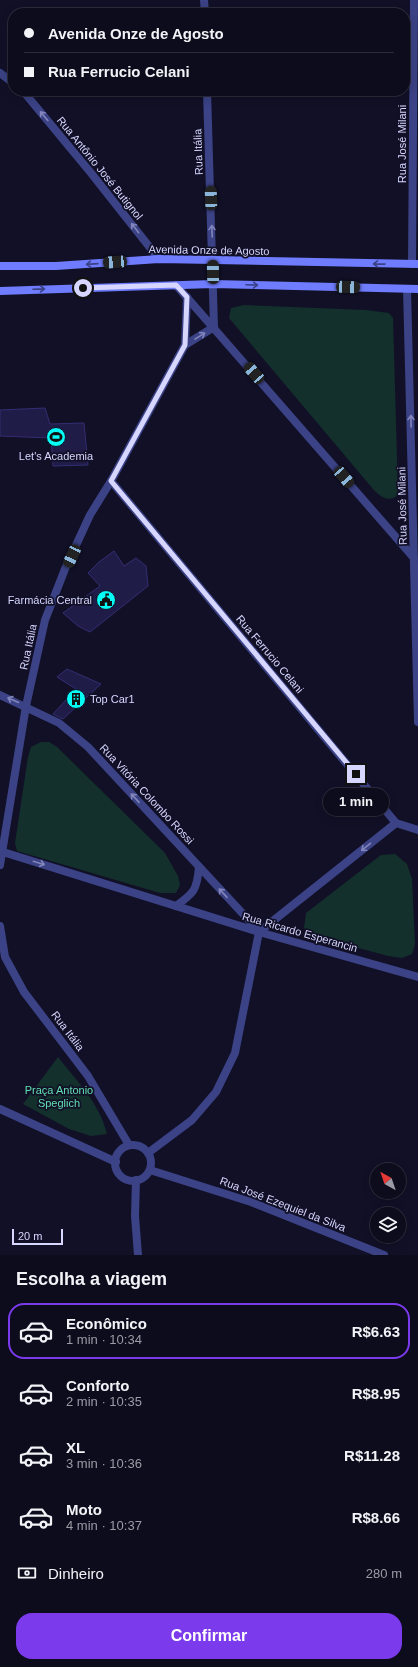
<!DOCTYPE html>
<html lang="pt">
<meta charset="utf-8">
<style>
body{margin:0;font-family:Arial,sans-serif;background:#161526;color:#f1f3f6;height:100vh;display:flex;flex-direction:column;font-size:15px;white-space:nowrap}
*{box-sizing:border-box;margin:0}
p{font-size:13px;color:#9a9ba4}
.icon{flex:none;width:22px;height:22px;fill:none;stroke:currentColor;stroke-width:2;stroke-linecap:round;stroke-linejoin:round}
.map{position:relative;height:1255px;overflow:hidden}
.drawer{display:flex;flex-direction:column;background:#0d0c1d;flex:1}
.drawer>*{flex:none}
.guide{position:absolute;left:8px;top:8px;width:402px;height:88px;border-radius:16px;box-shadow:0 2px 10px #0003,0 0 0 1px #2d2c3b;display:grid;align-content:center;height:88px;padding:0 16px;background:#0d0c1d}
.needle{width:26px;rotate:320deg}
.fabs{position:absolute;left:370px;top:1163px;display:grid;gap:8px}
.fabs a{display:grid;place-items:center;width:36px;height:36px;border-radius:50%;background:#0d0c1d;box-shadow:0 2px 10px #0003,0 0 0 1px #2d2c3b;font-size:20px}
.scale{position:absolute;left:12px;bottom:10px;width:51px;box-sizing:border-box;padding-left:4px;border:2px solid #d6d6fe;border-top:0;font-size:11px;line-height:14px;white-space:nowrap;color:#d6d6fe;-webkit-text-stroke:3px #111027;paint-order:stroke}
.end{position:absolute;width:18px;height:18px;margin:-9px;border:5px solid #d6d6fe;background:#111;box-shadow:0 0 0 2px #111}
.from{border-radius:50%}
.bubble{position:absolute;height:28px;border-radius:14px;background:#0d0c1d;box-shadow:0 2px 10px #0003,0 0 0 1px #2d2c3b;font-size:13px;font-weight:700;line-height:28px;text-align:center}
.car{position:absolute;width:12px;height:24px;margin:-12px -6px;border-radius:5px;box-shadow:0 0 3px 1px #0007;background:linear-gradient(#222 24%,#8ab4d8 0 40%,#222 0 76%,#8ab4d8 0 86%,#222 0)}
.guide b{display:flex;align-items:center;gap:14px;height:38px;font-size:15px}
.guide b+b{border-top:1px solid #2d2c3b}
.guide i{width:10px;height:10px;background:#f1f3f6}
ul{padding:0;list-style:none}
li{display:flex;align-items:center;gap:12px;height:56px;margin:0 8px 6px;padding:0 8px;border:2px solid transparent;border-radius:16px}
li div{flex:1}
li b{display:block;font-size:15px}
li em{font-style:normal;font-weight:700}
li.selected{border-color:#7c3aed}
li>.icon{width:36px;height:36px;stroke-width:1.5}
h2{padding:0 16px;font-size:18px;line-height:48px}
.pay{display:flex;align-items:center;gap:10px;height:44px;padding:0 16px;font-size:15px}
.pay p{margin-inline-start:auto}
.primary-button{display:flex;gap:8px;margin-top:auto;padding:8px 16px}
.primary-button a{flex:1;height:46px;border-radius:16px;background:#7c3aed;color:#fff;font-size:16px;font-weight:700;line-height:46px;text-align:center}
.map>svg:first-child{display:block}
</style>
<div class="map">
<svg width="418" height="1255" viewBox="0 0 418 1255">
<rect width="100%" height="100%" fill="#111027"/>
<!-- green -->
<g fill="#13302c">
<path d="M244,305L366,310L389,313L393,318L398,495C388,503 381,497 373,489L229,318L231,308Z"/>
<path d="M41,742H49L57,747L165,853L178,876L180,885L176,893H160L17,851L15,843L28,757L31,747Z"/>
<path d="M395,854L407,864L412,879L415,944L412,954L402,958L388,956L311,935L304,928L306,913L381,855Z"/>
<path d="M58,1057C77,1081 100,1104 107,1134L91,1136L69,1129L23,1104Z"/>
</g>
<!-- building -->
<g fill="#1f1c47" stroke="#332e73">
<path d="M45,408L50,424L84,423L88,465L53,466L51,438L0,436V410Z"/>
<path d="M114,551L124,566L136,558L146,566L148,586L90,632L78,626L63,613L100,586L88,573L99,562Z"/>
<path d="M67,669L101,684L63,719L53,714L76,689L57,677Z"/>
</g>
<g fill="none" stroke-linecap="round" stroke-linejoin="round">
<!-- minor -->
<g stroke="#3b4285" stroke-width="8">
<path d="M204,0L205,13"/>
<path d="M0,73L13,83"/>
<path d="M23,91L91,173L159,259"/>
<path d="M207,91L214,327"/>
<path d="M412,264L414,0"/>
<path d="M176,285L414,558"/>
<path d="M407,289L418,722"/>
<path d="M185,345L214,327"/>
<path d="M111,481L396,823L418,830"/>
<path d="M0,695L59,723L88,747L259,931"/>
<path d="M0,851L259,932L418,977"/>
<path d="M0,865L26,706L45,620L65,569L90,515L111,481L185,345L187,297"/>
<path d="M176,906C194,893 197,890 199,867"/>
<path d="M0,926L5,957L24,992L88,1076L129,1145"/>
<path d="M0,1109L116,1162"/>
<circle cx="133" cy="1163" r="18"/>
<path d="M148,1153L192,1120L216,1092L235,1053L259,932L396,823"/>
<path d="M150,1170L251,1202L384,1255"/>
<path d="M136,1180L135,1216L138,1255"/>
</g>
<!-- secondary -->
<g stroke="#6e7cfd" stroke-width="8">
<path d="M0,266H56L159,259L418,264"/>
<path d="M0,291L213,284L418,289"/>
</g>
</g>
<!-- one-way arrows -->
<defs><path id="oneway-shaft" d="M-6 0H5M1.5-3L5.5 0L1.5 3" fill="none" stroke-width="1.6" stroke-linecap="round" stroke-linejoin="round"/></defs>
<g stroke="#8185bb">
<use href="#oneway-shaft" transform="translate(44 116) rotate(-130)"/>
<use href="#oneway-shaft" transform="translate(135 228) rotate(-128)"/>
<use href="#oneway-shaft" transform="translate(212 231) rotate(-92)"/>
<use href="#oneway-shaft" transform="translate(200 336) rotate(-32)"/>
<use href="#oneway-shaft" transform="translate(411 421) rotate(-91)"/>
<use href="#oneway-shaft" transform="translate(13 700) rotate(-156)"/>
<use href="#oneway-shaft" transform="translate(135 798) rotate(-133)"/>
<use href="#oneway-shaft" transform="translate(366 847) rotate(141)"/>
<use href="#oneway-shaft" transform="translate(39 863) rotate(17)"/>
<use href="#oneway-shaft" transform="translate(223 893) rotate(-133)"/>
</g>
<g stroke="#3b4187">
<use href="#oneway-shaft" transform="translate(92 264) rotate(176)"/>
<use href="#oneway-shaft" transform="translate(379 264) rotate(-179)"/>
<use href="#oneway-shaft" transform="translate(252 285) rotate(2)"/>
<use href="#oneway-shaft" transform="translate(39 289) rotate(-2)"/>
</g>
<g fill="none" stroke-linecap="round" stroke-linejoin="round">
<!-- route -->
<path stroke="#d6d6fe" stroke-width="5" d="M83,288L176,285L187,297L185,345L111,481L356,774"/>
</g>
<!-- icons -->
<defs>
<symbol id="stadium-disc" viewBox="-11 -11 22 22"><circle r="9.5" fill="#05fbf6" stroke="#111027"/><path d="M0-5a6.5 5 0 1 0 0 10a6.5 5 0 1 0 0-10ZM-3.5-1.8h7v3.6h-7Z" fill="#111"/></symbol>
<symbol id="civic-disc" viewBox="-11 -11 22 22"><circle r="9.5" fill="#05fbf6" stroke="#111027"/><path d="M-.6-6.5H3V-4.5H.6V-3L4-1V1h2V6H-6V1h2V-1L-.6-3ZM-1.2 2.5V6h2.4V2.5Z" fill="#111"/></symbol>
<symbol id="building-disc" viewBox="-11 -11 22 22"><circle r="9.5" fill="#05fbf6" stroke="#111027"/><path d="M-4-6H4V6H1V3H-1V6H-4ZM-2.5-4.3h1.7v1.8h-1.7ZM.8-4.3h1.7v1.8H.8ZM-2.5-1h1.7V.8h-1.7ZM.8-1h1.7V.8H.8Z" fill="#111"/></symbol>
</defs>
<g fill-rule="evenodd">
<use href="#stadium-disc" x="45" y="426" width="22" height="22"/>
<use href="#civic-disc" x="95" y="589" width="22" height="22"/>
<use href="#building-disc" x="65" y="688" width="22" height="22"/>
</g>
<g text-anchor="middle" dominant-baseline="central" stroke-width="3.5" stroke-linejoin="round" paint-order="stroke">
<!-- street labels -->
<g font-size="11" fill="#d6d6fe" stroke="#111027">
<text transform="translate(402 144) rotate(-90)">Rua José Milani</text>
<text transform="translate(198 152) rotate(-92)">Rua Itália</text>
<text transform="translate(100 168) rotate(51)">Rua Antônio José Butignol</text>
<text transform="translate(209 250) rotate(1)">Avenida Onze de Agosto</text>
<text transform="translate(402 506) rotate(-91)">Rua José Milani</text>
<text transform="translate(28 647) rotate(-78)">Rua Itália</text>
<text transform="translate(270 654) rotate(50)">Rua Ferrucio Celani</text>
<text transform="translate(147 794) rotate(47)">Rua Vitória Colombo Rossi</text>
<text transform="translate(300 932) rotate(16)">Rua Ricardo Esperancin</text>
<text transform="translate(68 1031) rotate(53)">Rua Itália</text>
<text transform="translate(283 1204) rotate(21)">Rua José Ezequiel da Silva</text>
</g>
<!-- poi labels -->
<g font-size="11" fill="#d6d6fe" stroke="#111027">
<text x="56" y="456">Let's Academia</text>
<text x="92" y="600" text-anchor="end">Farmácia Central</text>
<text x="90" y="699" text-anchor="start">Top Car1</text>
</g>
<!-- park labels -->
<g font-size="11" fill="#62deb0" stroke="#111027">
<text x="59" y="1090">Praça Antonio<tspan x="59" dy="13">Speglich</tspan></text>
</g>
</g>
</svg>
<div class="fabs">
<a><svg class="needle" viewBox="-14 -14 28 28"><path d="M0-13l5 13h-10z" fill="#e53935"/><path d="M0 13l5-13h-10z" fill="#9a9ba4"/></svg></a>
<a><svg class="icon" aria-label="layers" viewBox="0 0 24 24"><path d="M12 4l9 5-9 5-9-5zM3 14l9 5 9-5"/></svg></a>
</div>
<div class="scale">20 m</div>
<i class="end from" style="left:83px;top:288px"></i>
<i class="end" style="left:356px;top:774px"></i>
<div class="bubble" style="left:323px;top:788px;width:66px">1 min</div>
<i class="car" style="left:211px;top:198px;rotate:358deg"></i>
<i class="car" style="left:115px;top:262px;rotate:266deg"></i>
<i class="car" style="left:213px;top:272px;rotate:359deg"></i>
<i class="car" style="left:348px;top:287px;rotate:92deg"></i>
<i class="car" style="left:254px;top:373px;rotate:319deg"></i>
<i class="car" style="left:344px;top:477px;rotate:139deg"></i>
<i class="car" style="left:72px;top:556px;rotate:205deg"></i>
<div class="guide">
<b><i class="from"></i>Avenida Onze de Agosto</b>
<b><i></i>Rua Ferrucio Celani</b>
</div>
</div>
<section class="drawer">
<h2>Escolha a viagem</h2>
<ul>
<li class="selected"><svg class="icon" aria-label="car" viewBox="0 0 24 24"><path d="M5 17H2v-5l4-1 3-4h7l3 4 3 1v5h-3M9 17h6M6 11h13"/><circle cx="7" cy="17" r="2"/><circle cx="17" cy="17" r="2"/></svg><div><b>Econômico</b><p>1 min · 10:34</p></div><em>R$6.63</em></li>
<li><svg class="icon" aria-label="car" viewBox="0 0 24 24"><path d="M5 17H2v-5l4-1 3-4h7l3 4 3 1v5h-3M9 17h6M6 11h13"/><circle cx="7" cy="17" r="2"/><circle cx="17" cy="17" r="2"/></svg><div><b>Conforto</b><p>2 min · 10:35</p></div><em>R$8.95</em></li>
<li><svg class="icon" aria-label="car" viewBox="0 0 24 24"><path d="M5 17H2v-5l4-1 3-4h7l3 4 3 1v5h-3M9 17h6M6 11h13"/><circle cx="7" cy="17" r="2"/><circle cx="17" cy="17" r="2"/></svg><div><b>XL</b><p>3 min · 10:36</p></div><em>R$11.28</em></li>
<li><svg class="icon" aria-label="car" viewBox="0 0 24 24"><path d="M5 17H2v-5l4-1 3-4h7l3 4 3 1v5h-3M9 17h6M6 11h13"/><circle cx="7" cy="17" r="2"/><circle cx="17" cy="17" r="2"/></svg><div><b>Moto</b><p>4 min · 10:37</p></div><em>R$8.66</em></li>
</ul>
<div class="pay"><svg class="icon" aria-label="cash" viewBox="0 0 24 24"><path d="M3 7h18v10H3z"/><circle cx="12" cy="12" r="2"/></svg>Dinheiro<p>280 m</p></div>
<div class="primary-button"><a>Confirmar</a></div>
</section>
